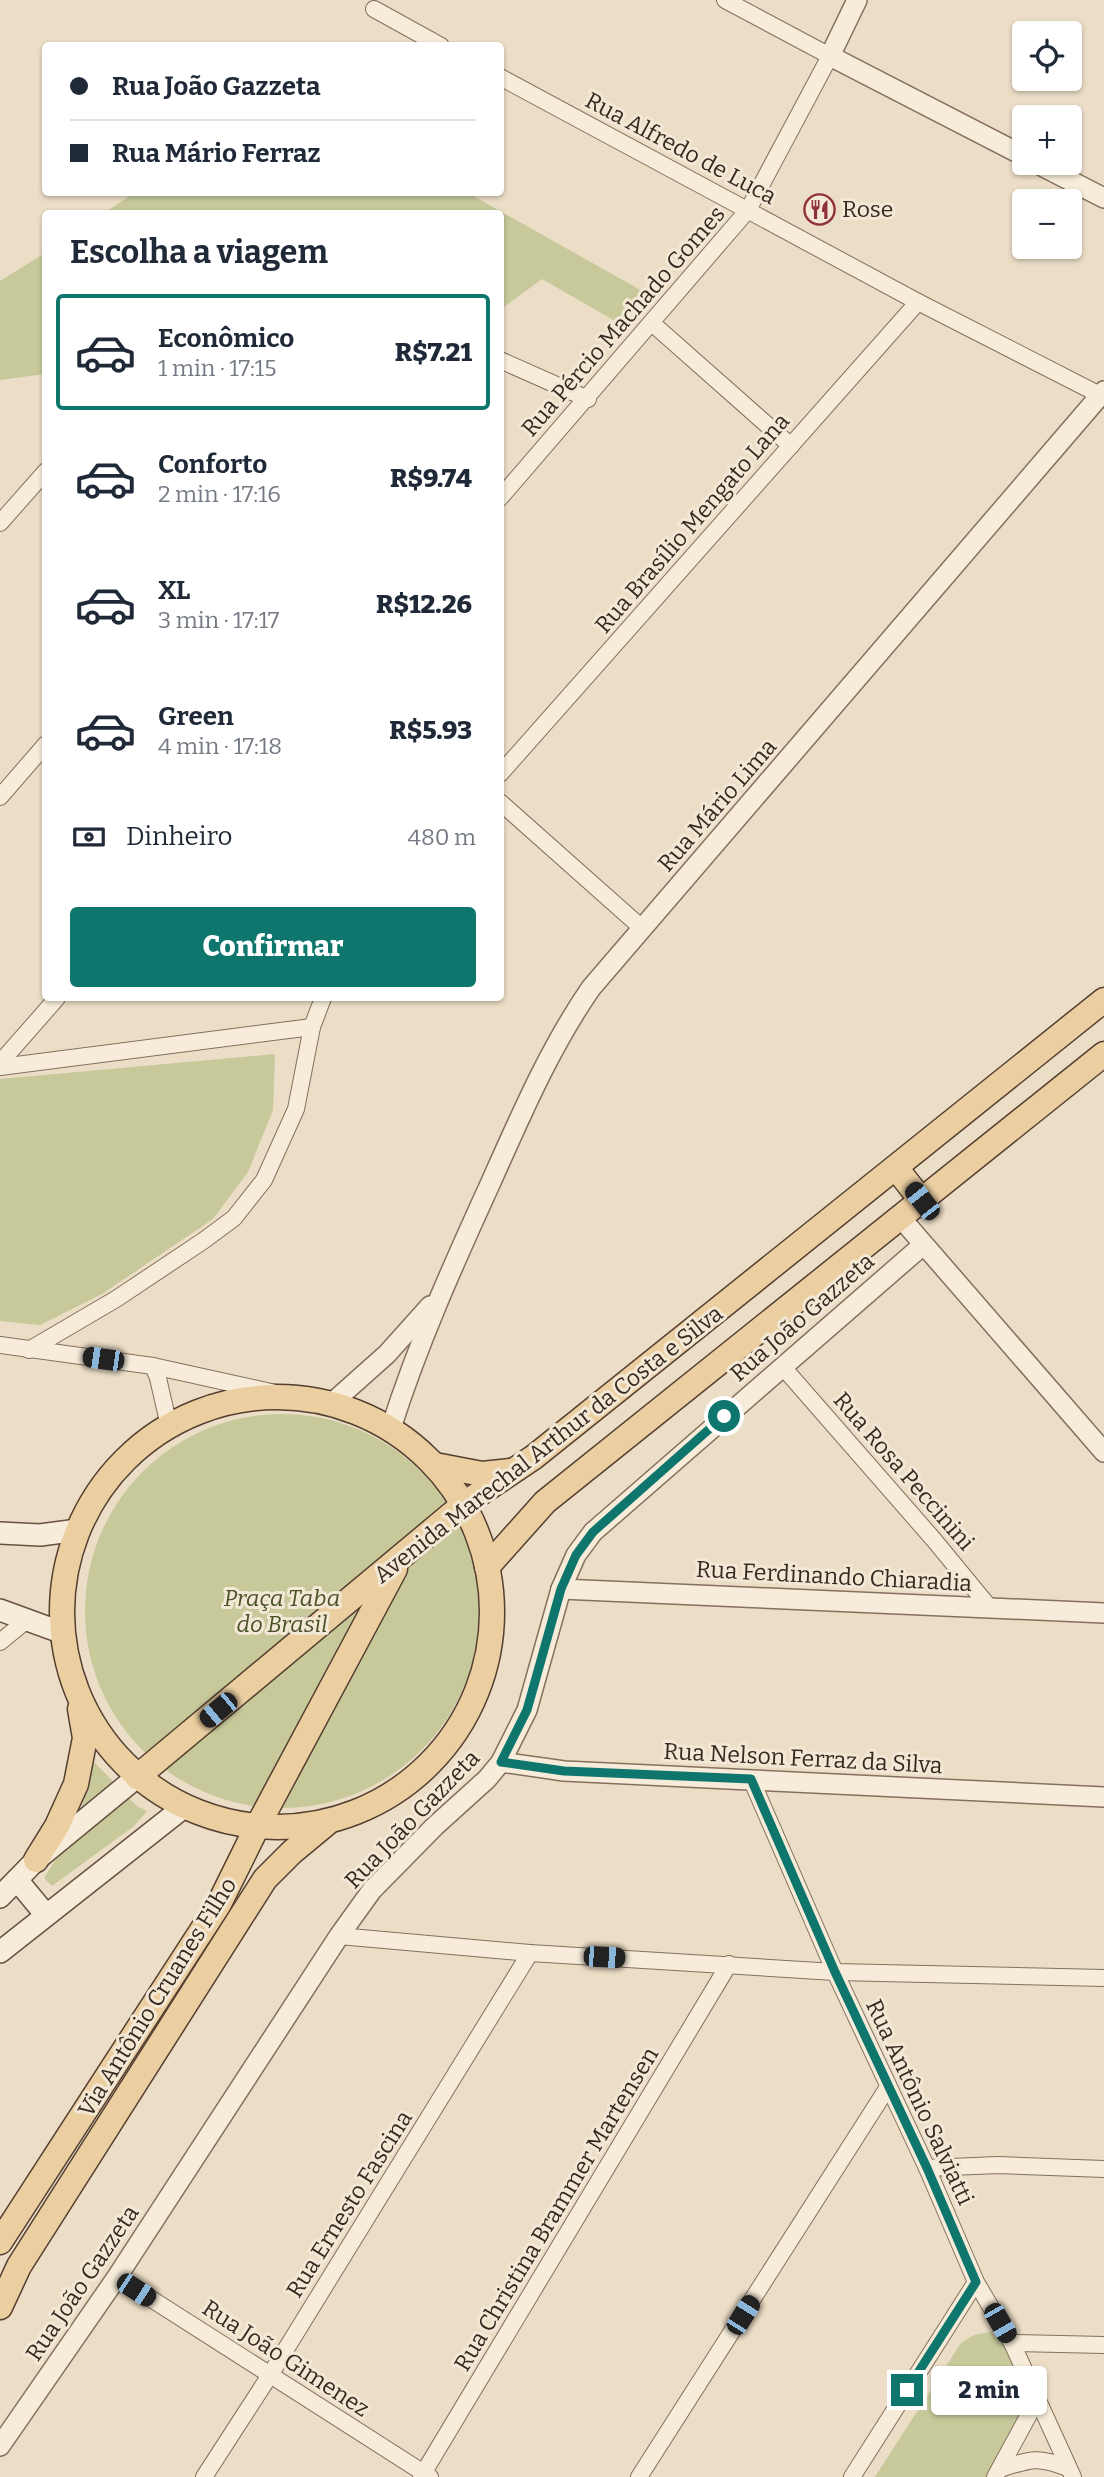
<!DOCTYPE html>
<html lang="pt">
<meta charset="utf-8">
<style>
body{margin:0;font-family:Bitter,serif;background:#f2f2f3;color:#1f2937;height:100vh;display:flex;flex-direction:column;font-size:26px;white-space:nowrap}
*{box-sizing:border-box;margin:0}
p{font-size:23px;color:#747a83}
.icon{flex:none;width:38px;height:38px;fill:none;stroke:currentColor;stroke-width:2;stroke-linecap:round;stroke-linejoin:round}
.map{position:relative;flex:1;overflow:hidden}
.sheet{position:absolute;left:42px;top:210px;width:462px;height:791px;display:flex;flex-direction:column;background:#fff;border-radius:7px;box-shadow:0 2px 5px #0004}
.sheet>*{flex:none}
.top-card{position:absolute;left:42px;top:42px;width:462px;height:154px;border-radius:7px;box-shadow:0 2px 5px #0004;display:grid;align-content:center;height:154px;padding:0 28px;background:#fff}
.fabs{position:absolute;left:1012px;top:21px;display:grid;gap:14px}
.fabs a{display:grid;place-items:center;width:70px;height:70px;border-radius:7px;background:#fff;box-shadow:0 2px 5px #0004;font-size:35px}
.end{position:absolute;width:32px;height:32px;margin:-16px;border:9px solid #0f766e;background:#fff;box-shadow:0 0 0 4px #fff}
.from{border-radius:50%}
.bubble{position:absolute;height:49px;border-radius:7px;background:#fff;box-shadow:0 2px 5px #0004;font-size:23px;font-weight:800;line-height:49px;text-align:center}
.car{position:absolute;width:21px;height:42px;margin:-21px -10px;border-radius:9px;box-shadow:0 0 5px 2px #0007;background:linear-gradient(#222 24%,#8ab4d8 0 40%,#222 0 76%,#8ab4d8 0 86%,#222 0)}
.top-card b{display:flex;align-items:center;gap:24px;height:66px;font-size:26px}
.top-card b+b{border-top:2px solid #e0e1e3}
.top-card i{width:18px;height:18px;background:#1f2937}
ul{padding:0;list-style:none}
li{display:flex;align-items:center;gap:21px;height:116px;margin:0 14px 10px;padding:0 14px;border:4px solid transparent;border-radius:7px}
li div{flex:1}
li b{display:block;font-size:26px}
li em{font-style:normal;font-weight:800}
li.current{border-color:#0f766e}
li>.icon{width:63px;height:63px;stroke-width:1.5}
h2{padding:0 28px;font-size:32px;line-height:84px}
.pay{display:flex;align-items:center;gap:18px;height:77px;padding:0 28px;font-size:26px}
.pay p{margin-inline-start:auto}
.cta{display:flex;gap:14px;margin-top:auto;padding:14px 28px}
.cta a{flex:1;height:80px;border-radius:7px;background:#0f766e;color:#fff;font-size:28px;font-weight:800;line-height:80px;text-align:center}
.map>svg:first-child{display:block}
</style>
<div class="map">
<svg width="1104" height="2477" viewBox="0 0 1104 2477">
<rect width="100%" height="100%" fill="#ebddc6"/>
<!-- green -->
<g fill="#c7c99b">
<path d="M136,192L468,193L644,292L615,321L542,279L501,309L500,214L104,213Z"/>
<path d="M45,253V374L0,380V281Z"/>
<path d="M275,1054L273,1110L248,1172L213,1219L102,1294L40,1325L0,1321V1079Z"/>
<circle cx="282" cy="1611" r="197"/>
<path d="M93,1761L137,1806L147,1811L134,1826L52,1886L44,1878L77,1825Z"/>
<path d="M991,2332L1006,2341L1026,2379L1030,2406L986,2477H875L961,2343L974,2335Z"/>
</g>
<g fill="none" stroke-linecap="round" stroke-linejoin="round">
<defs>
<g id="minor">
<path d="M374,9L441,46"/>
<path d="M500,77L918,302L1100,395"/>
<path d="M653,324L791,446"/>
<path d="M500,360L588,399"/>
<path d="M500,498L748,210L830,56L725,0"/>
<path d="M0,523L46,471"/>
<path d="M500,774L918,302"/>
<path d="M0,797L46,744"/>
<path d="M500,802L643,929"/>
<path d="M0,1063L57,998"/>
<path d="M0,1067L312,1027"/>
<path d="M0,1345L153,1366L289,1396"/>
<path d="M29,1350L116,1299L203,1241L234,1218L264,1180L296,1109L312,1027L323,998"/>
<path d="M153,1366L158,1378L169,1426"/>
<path d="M782,1366L934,1540L990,1608"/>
<path d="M0,1642L28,1619"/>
<path d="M751,1779L835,1972L927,2168L976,2282L1012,2343L1073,2477"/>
<path d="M339,1936L530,1953L835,1972L1104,1978"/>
<path d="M927,2168L998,2165L1104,2169"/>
<path d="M117,2277L430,2477"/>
<path d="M1012,2343L1104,2345"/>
<path d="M1000,2469C1031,2459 1037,2456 1068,2468"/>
<path d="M204,2477L270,2375L530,1953"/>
<path d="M421,2477L729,1964"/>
<path d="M639,2477L888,2087"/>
<path d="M852,2477L976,2282"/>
<path d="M995,2477L1038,2398"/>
</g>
<g id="tertiary">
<path d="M857,0L830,56L1024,156"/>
<path d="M1036,163L1104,198"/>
<path d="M900,1217L1104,1452"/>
<path d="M332,1403L387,1354L430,1306"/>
<path d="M391,1428C418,1343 454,1263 491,1182C521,1115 549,1049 591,988L1104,391"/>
<path d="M561,1589L1104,1613"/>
<path d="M501,1762L564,1771L1104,1797"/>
<path d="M0,2446L117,2277L339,1936L372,1890L435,1826L487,1779L501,1762L527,1710L561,1589L576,1555L593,1532L923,1245"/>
</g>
<g id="secondary">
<path d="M0,1533L40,1535L78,1530"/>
<path d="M0,1610L63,1633"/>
<path d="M17,1880L46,1915"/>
<path d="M0,1897L36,1860L137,1777"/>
<path d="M0,1952L184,1807"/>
</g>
<g id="primary">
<path d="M896,1168L922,1201"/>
<circle cx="277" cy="1612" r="215"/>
<path d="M435,1465L482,1474L511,1471"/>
<path d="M487,1567L545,1502L1104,1054"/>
<path d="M137,1777L464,1504L534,1457L1104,1000"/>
<path d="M36,1860L57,1826L76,1784L85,1738L80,1709"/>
<path d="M0,2242L219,1904L257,1827L395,1569"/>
<path d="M0,2307L19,2266L265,1879L292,1852L327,1823"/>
</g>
</defs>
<!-- minor casing -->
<use href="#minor" stroke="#85705d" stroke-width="18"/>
<!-- tertiary casing -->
<use href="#tertiary" stroke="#85705d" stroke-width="22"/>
<!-- secondary casing -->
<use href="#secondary" stroke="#675140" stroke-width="24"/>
<!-- primary casing -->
<use href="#primary" stroke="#543f31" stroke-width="27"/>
<!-- minor -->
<use href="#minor" stroke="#f6ecd9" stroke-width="16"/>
<!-- tertiary -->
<use href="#tertiary" stroke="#f6ecd9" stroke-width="19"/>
<!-- secondary -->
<use href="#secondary" stroke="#f6ecd9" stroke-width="21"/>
<!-- primary -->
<use href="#primary" stroke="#eccfa1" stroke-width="24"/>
</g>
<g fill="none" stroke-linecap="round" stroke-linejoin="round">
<!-- route -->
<path stroke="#0f766e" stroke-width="9" d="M724,1416L593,1532L576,1555L561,1589L527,1710L501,1762L564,1771L751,1779L835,1972L927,2168L976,2282L907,2390"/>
</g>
<!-- icons -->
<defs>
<symbol id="restaurant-ring" viewBox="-11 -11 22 22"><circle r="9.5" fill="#f3e8d5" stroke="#903139" stroke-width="1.5"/><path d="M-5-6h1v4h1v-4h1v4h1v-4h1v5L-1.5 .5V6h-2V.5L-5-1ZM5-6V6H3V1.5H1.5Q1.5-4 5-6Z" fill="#903139"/></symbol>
</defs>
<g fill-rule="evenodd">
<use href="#restaurant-ring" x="802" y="192" width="35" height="35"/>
</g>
<g text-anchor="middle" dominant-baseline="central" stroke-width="6" stroke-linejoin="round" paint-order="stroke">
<!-- street labels -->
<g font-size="23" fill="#372920" stroke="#f3e8d5">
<text transform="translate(681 148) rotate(28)">Rua Alfredo de Luca</text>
<text transform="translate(623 321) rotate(-49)">Rua Pércio Machado Gomes</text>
<text transform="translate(692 523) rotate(-49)">Rua Brasílio Mengato Lana</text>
<text transform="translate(717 805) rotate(-49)">Rua Mário Lima</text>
<text transform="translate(802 1317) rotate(-41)">Rua João Gazzeta</text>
<text transform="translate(548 1444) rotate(-38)">Avenida Marechal Arthur da Costa e Silva</text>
<text transform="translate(904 1471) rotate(49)">Rua Rosa Peccinini</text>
<text transform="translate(834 1576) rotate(3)">Rua Ferdinando Chiaradia</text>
<text transform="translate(803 1758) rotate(3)">Rua Nelson Ferraz da Silva</text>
<text transform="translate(412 1819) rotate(-46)">Rua João Gazzeta</text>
<text transform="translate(157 1997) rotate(-58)">Via Antônio Cruanes Filho</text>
<text transform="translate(920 2102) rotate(65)">Rua Antônio Salviatti</text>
<text transform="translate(349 2204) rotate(-58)">Rua Ernesto Fascina</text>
<text transform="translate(556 2209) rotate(-59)">Rua Christina Brammer Martensen</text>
<text transform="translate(82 2283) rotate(-56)">Rua João Gazzeta</text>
<text transform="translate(286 2358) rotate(33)">Rua João Gimenez</text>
</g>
<!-- poi labels -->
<g font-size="23" fill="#372920" stroke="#f3e8d5" text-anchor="start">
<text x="842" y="209">Rose</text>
</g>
<!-- park labels -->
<g font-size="23" font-style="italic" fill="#4a5228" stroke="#f3e8d5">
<text x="282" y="1598">Praça Taba<tspan x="282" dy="26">do Brasil</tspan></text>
</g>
</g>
</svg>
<div class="fabs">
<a><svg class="icon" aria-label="locate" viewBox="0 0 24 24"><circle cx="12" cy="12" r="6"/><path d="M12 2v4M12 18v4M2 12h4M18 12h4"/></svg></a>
<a>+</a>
<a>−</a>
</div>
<i class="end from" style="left:724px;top:1416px"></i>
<i class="end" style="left:907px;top:2390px"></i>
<div class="bubble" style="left:931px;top:2366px;width:116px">2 min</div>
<i class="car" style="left:922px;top:1201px;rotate:322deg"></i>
<i class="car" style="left:103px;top:1359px;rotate:278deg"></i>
<i class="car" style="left:218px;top:1710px;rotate:230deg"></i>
<i class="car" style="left:604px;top:1957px;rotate:93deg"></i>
<i class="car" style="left:136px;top:2290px;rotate:123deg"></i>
<i class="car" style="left:743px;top:2315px;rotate:32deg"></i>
<i class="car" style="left:1000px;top:2323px;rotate:150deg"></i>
<div class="top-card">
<b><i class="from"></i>Rua João Gazzeta</b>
<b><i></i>Rua Mário Ferraz</b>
</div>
<section class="sheet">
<h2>Escolha a viagem</h2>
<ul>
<li class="current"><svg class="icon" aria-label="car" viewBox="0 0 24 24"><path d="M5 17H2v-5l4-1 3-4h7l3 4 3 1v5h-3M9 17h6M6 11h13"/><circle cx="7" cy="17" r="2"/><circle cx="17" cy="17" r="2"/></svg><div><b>Econômico</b><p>1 min · 17:15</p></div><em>R$7.21</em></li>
<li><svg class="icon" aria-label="car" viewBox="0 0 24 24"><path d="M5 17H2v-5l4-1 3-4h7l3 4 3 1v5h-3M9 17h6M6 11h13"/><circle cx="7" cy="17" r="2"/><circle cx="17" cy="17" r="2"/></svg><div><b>Conforto</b><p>2 min · 17:16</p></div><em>R$9.74</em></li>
<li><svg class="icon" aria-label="car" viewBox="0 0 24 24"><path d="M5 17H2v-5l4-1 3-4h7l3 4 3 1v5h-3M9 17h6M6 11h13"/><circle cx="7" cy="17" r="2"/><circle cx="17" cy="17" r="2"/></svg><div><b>XL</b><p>3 min · 17:17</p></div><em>R$12.26</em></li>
<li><svg class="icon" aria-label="car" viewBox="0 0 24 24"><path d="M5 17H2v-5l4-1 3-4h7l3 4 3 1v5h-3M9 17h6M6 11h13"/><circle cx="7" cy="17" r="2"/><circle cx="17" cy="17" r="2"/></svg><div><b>Green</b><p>4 min · 17:18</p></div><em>R$5.93</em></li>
</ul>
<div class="pay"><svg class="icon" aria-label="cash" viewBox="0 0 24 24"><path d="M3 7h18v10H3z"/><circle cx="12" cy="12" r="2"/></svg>Dinheiro<p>480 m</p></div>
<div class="cta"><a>Confirmar</a></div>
</section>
</div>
